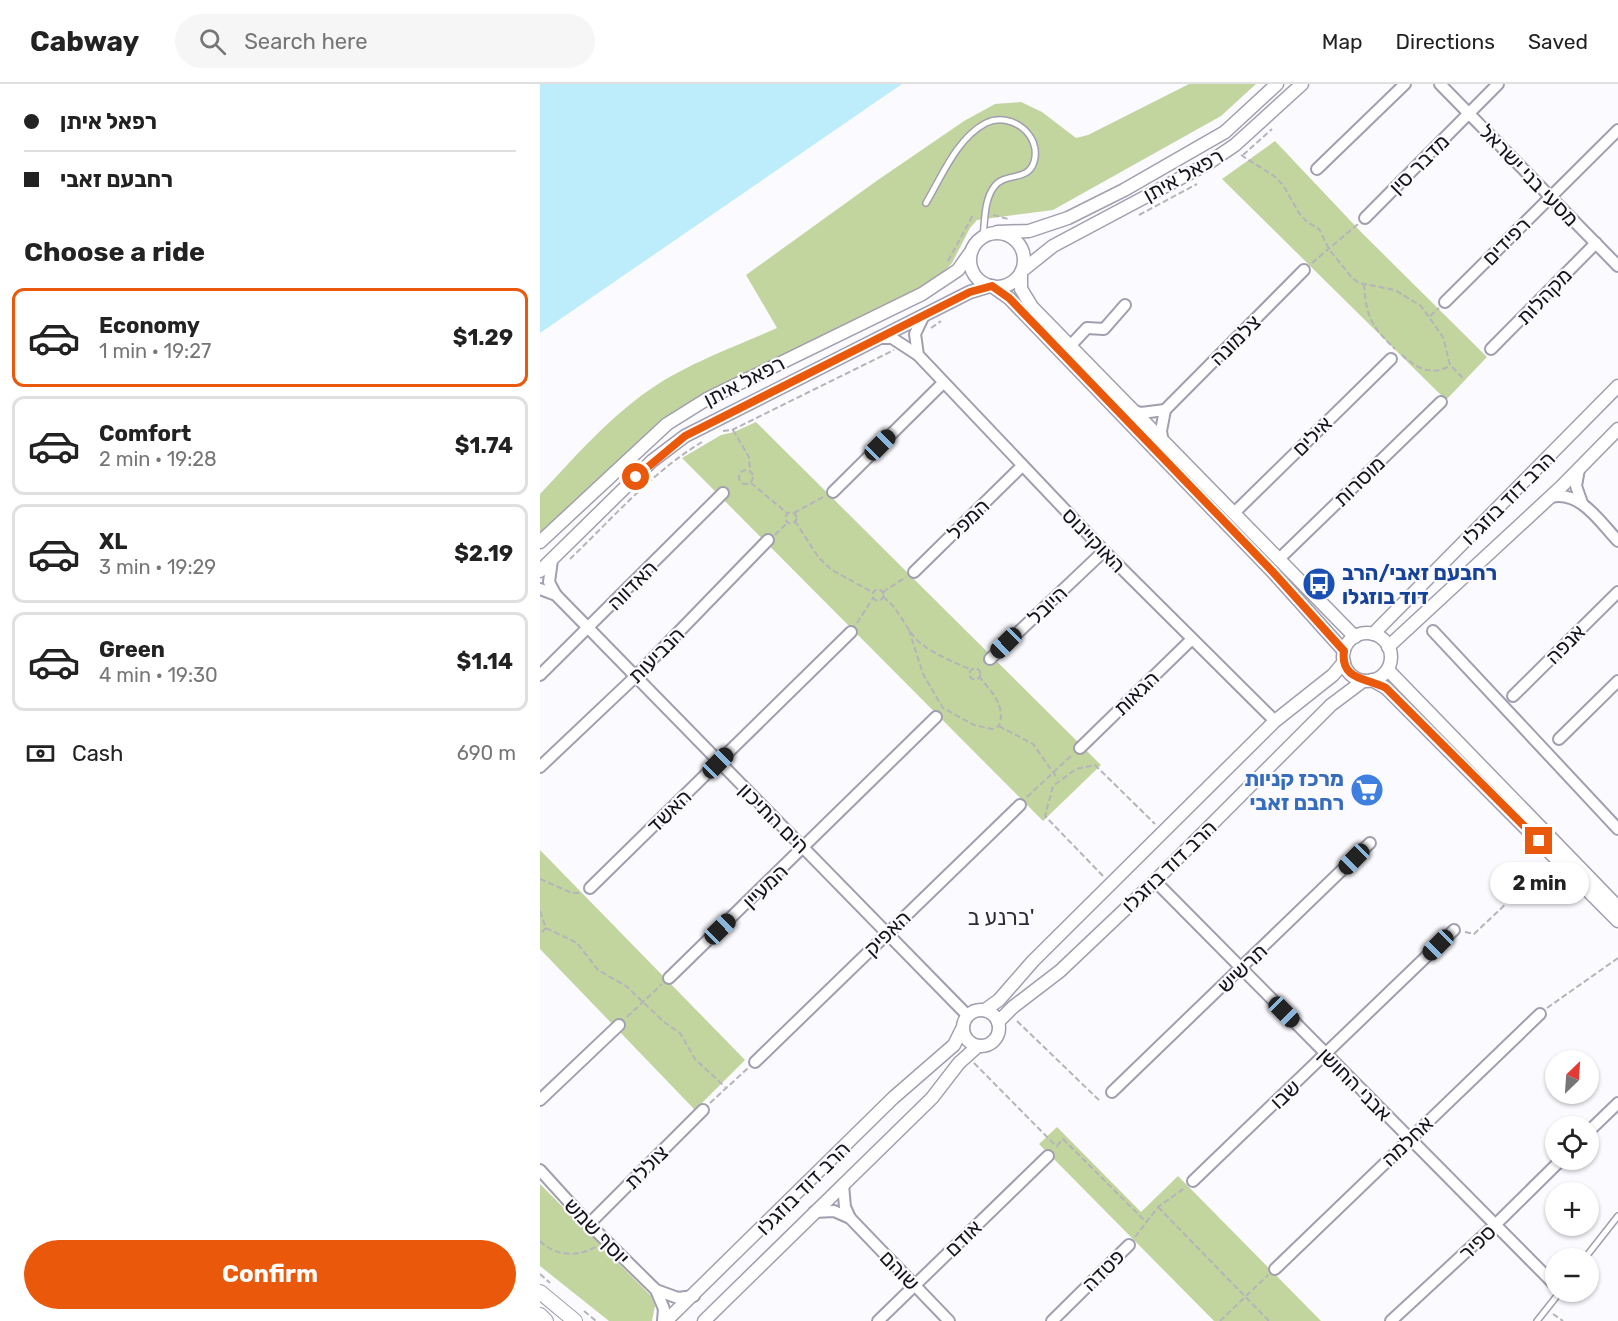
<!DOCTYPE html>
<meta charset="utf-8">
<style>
body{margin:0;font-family:Rubik,Heebo,sans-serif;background:#f6f6f6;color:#222;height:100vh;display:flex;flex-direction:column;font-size:22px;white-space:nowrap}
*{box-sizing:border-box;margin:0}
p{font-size:20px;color:#767676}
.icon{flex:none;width:33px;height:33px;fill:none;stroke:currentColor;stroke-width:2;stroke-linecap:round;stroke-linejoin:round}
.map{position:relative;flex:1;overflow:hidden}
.sheet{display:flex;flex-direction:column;background:#fff;width:540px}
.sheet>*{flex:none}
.guide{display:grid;align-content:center;height:132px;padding:0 24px;background:#fff}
.needle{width:39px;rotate:25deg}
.fabs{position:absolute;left:1005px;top:966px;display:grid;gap:12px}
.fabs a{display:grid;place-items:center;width:54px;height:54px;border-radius:50%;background:#fff;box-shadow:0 2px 4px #0004;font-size:30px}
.end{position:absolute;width:27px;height:27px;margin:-14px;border:8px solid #ea580c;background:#fff;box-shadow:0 0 0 3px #fff}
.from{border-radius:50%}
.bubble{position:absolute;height:42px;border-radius:21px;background:#fff;box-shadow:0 2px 4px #0004;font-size:20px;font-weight:700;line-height:42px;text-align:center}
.car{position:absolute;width:18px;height:36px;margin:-18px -9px;border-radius:8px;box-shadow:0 0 4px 2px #0007;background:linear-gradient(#222 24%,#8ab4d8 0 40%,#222 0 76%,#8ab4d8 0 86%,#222 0)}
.guide b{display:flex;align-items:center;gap:21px;height:57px;font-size:22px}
.guide b+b{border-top:2px solid #e0e0e0}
.guide i{width:15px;height:15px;background:#222}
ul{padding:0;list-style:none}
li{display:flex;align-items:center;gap:18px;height:99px;margin:0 12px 9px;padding:0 12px;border:3px solid #e0e0e0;border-radius:12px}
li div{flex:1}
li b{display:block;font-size:22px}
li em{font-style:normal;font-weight:700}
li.selected{border-color:#ea580c}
li>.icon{width:54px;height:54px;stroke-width:1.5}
h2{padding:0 24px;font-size:27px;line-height:72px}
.pay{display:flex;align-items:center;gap:15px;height:66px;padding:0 24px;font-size:22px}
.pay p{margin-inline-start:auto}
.button{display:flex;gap:12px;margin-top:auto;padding:12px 24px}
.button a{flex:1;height:69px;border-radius:36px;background:#ea580c;color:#fff;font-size:24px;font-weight:700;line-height:69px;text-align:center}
header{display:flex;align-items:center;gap:36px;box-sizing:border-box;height:84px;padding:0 30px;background:#fff;border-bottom:2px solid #e0e0e0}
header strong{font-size:28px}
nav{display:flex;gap:33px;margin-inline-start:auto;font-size:21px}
.search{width:420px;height:54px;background:#f6f6f6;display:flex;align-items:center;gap:15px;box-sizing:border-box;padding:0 21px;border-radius:33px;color:#767676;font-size:22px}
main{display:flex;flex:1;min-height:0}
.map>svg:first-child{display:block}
</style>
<header>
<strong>Cabway</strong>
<div class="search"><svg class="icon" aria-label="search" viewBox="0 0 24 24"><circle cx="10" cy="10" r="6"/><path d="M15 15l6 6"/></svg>Search here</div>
<nav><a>Map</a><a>Directions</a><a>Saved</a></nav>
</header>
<main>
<section class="sheet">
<div class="guide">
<b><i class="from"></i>רפאל איתן</b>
<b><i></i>רחבעם זאבי</b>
</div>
<h2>Choose a ride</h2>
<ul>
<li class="selected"><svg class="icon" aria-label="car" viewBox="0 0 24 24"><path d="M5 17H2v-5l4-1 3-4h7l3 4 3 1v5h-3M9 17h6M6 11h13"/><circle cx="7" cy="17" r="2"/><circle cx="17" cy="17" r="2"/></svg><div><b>Economy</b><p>1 min · 19:27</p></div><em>$1.29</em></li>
<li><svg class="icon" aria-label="car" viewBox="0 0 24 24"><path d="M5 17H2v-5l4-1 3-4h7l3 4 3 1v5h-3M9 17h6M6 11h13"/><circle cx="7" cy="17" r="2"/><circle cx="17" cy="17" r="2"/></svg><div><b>Comfort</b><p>2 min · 19:28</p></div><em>$1.74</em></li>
<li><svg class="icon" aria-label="car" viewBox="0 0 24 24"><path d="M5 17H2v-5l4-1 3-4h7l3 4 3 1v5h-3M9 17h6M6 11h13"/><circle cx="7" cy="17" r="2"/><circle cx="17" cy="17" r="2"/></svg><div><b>XL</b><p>3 min · 19:29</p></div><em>$2.19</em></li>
<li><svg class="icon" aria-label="car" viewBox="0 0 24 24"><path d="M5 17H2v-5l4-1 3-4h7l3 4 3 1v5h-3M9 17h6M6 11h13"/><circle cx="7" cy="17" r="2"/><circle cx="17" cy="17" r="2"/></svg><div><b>Green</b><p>4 min · 19:30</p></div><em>$1.14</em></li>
</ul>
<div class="pay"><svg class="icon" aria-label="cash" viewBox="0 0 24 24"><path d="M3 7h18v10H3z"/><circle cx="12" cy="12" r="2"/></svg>Cash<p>690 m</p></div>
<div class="button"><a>Confirm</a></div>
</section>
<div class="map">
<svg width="1078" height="1237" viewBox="0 0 1078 1237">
<rect width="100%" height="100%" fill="#fbfafe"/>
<!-- green -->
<g fill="#c2d59f">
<path d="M649,0H716L681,32L513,126L437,136L430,144L412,179L395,197L128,335L93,363L0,454V410C32,376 64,339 102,311C142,281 192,264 237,244L206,191L335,98L424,37L455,20L481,18L502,28L536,54L548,51Z"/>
<path d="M735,57L822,149L947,273L906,316L682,95Z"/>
<path d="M216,338L561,681L503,737L142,374L181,351L194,348Z"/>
<path d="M0,766L205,976L155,1026L0,865Z"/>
<path d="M517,1043L601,1128L638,1092L781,1237H674L499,1060Z"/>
<path d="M0,1100L111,1212L115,1222L112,1237H69L0,1182Z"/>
</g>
<!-- water -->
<path fill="#bdedfa" d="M0,0H362L0,249Z"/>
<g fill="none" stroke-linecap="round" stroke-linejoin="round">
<defs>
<g id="service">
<path d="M386,119C402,92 417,54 446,39C471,27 502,51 494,78C488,98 464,88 454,103C444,116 445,137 443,152"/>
<path d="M1045,1174L1078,1132"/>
<path d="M997,1237L1020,1208"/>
</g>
<g id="minor">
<path d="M900,0L1078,182"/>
<path d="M777,85L865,0"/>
<path d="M825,134L958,0"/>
<path d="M905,218L1078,46"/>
<path d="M340,254H352L378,271L564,467L735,637"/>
<path d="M531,261L547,244L564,245L585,221"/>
<path d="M951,265L1056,159"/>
<path d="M378,271L375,250L384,231"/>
<path d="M591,326L601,329L625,326"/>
<path d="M623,359L621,347L625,326L764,186"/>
<path d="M1039,385L1036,402L1042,419"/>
<path d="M293,408L403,299"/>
<path d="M1011,413C1040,406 1060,438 1078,457"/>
<path d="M694,429L851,275"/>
<path d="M12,476L9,498L16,511L427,931"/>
<path d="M738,476L901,318"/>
<path d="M374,488L482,382"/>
<path d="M0,505L16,511"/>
<path d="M893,547L1078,745"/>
<path d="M450,575L564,467"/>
<path d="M0,591L183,409"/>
<path d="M973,612L1078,508"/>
<path d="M1019,655L1078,597"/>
<path d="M540,664L652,555"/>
<path d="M0,683L95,593L228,456"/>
<path d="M615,797L1016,1202"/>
<path d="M50,804L311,548"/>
<path d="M129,894L396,633"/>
<path d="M215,978L480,721"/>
<path d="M572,1008L830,759"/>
<path d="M0,1016L79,941"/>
<path d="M1048,1048L1078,1019"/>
<path d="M0,1086L49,1140L116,1206L124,1225L123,1237"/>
<path d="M653,1097L914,846"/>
<path d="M303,1101L305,1123L310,1134"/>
<path d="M274,1128L294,1127L310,1134L409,1237"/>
<path d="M49,1140L163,1026"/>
<path d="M735,1185L1000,930"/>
<path d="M116,1206L138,1214L154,1212"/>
<path d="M338,1237L508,1072"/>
<path d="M512,1237L589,1161"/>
<path d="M851,1237L955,1141L1021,1076"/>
</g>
<g id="tertiary">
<path d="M457,148L489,147L528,134L584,106L685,48L737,0"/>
<circle cx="457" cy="176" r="27"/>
<path d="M483,186L513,162L667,80L695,61L762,0"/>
<path d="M481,190V205L492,223L815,553"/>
<path d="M452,202L469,214L732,487L804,567"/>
<path d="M0,458L127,340L167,315L382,210L418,186L430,169"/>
<path d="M0,487L112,377L145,352L430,208L450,202"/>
<circle cx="827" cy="573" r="24"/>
<path d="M833,550L1078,302"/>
<path d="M848,563L1021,403L1078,345"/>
<path d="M848,586L1078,823"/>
<path d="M832,596L846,604L1078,837"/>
<circle cx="441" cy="944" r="18"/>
<path d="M445,926L459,916L493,877L735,637L793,591L804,578"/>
<path d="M458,938L473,923L520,887L615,797L791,621L823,597"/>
<path d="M126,1237L353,1014L414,961L422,945"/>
<path d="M164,1237L392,1014L419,979L438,962"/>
</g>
<g id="secondary">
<path d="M0,1208L35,1237"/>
<path d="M0,1231L6,1237"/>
</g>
</defs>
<!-- service casing -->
<use href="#service" stroke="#a19faf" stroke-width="8"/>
<!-- minor casing -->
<use href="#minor" stroke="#a19faf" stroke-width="14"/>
<!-- tertiary casing -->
<use href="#tertiary" stroke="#a19faf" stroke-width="15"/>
<!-- secondary casing -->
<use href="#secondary" stroke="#a19faf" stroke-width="16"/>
<!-- path -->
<g stroke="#b5b4b9" stroke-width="2" stroke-dasharray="6 3" stroke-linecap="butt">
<path d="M701,71L734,92L743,101L759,129L767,138L779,145L789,165L812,194L819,199L855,206L881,222L903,253L910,281L924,295"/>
<path d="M703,71L732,45"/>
<path d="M453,131L468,135"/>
<path d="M599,131L657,100"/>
<path d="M408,177L432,133L436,132"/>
<path d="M772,179L818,140"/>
<path d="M824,200C826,233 832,243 855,265"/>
<path d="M890,232L899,224"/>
<path d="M391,244L401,237"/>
<path d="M862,271C875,283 892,293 909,282"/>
<path d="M193,346L209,373L210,387"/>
<path d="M183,347L192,346L354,266"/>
<circle cx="206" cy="393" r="7"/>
<path d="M211,399L247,429"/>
<circle cx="251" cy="434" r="5.5"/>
<path d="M254,429L283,413"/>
<path d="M255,437L279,474L292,486L334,509"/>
<path d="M235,451L248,438"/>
<path d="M30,475C72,435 112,388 162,358"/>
<circle cx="338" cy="511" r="5.5"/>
<path d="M343,508L366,493"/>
<path d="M343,513C359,524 365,544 378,557C394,571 414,578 432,586"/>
<path d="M317,539L333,514"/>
<path d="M369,546L383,590L403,624L434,641L452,645L459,642C466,622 452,608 440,594"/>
<circle cx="435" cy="590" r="5.5"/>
<path d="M459,642L493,660L518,695"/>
<path d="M487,713L533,670"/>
<path d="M563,792L505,732L513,702L536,685L555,681L615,740"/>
<path d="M0,795L32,809H42"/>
<path d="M0,827L6,844L0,850"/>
<path d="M6,844L37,859L58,886L86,902L124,938L140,949L155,975L185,1003"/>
<path d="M925,848L934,850L1006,782"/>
<path d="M1007,924L1078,874"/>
<path d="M87,933L122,900"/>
<path d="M477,937L561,1018"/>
<path d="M434,979L517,1063"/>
<path d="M170,1019L208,984"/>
<path d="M517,1062L523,1055L606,1138"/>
<path d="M618,1123L729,1237"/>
<path d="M595,1153L618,1123L646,1103"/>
<path d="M0,1157C16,1173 39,1173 57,1162"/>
<path d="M0,1190L10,1199"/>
<path d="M44,1227L56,1237"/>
<path d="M1013,1230L1023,1237"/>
<path d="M680,1237L728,1191"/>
</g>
<!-- service -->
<use href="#service" stroke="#fff" stroke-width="5"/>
<!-- minor -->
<use href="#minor" stroke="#fff" stroke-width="10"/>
<!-- tertiary -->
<use href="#tertiary" stroke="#fff" stroke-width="12"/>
<!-- secondary -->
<use href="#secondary" stroke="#fff" stroke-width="14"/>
</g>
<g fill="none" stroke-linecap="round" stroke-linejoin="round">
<!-- route -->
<path stroke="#ea580c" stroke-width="8" d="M96,393L145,352L430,208L452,202L469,214L732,487L804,567C800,597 828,594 846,604L999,757"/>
</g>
<!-- icons -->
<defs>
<symbol id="bus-disc" viewBox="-11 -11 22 22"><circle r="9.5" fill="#1a4fb4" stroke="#fbfafe"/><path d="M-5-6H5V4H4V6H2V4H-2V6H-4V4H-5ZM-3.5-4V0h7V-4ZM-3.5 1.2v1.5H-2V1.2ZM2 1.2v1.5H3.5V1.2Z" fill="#fff"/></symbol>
<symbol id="supermarket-disc" viewBox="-11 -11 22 22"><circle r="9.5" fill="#3f7fe0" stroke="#fbfafe"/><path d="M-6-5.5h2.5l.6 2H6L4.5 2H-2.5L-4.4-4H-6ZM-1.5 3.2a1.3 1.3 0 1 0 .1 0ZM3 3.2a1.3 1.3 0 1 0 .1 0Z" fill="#fff"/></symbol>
</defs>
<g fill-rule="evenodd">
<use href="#bus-disc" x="760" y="481" width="38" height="38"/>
<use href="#supermarket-disc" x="808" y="687" width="38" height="38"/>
</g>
<g text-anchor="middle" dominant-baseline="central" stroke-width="4.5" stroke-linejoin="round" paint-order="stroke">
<!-- street labels -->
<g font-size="21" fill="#15141a" stroke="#fbfafe">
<text transform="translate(879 80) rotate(-45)">מדבר סין</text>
<text transform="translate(643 91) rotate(-29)">רפאל איתן</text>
<text transform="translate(989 91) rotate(46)">מסעי בני ישראל</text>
<text transform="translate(966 157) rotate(-45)">רפידים</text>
<text transform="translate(1004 212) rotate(-46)">מקהלות</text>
<text transform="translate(695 256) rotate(-45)">צלמונה</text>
<text transform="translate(204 297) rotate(-27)">רפאל איתן</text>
<text transform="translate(772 352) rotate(-45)">אילים</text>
<text transform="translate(819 397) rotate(-44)">מוסרות</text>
<text transform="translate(968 414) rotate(-45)">הרב דוד בוזגלו</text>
<text transform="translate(428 435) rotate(-44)">המפל</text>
<text transform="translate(554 456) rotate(46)">האוקיינוס</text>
<text transform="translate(92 501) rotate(-45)">האדווה</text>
<text transform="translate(507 521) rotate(-43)">היובל</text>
<text transform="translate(1025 560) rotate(-45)">אנפה</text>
<text transform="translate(116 571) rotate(-45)">הנביעות</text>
<text transform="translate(596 609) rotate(-44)">הגאות</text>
<text transform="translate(129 727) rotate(-44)">האשד</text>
<text transform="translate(234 734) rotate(45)">הים התיכון</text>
<text transform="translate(629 782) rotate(-44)">הרב דוד בוזגלו</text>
<text transform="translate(225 802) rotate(-44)">המעיין</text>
<text transform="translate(347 849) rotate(-44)">האפיק</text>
<text transform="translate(702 884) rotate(-44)">תרשיש</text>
<text transform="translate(815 1000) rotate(45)">אבני החושן</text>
<text transform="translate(745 1010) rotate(-43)">שבו</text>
<text transform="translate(867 1057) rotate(-44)">אחלמה</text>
<text transform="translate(106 1083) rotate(-45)">צוללת</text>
<text transform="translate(263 1104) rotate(-45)">הרב דוד בוזגלו</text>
<text transform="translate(57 1147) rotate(46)">יוסף שמש</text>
<text transform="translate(423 1154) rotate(-44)">אודם</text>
<text transform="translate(937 1158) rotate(-43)">ספיר</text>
<text transform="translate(360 1186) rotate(46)">שוהם</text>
<text transform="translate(563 1186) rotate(-45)">פטדה</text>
</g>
<!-- transit labels -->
<g font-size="21" font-weight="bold" fill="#164399" stroke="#fbfafe" text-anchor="start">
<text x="802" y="488">רחבעם זאבי/הרב<tspan x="802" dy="24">דוד בוזגלו</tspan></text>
</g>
<!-- shop labels -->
<g font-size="21" font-weight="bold" fill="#366cbe" stroke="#fbfafe" text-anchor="end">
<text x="804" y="694">מרכז קניות<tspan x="804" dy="24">רחבם זאבי</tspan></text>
</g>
<!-- neighbourhood labels -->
<g font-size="22" fill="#2b2a36" stroke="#fbfafe">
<text x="461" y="833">ברנע ב'</text>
</g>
</g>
</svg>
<div class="fabs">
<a><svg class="needle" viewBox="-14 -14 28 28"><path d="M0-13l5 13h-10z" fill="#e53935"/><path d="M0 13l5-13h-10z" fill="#767676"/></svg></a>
<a><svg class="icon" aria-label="locate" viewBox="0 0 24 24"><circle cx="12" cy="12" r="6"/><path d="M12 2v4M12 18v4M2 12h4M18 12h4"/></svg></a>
<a>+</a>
<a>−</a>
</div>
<i class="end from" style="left:96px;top:393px"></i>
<i class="end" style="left:999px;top:757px"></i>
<div class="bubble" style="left:950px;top:778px;width:99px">2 min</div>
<i class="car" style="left:340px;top:361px;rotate:45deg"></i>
<i class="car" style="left:466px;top:559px;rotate:226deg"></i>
<i class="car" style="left:178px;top:679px;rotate:45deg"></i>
<i class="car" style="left:814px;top:775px;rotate:225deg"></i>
<i class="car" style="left:180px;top:845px;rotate:46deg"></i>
<i class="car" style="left:898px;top:861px;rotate:225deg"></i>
<i class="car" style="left:744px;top:928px;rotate:135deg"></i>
</div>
</main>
